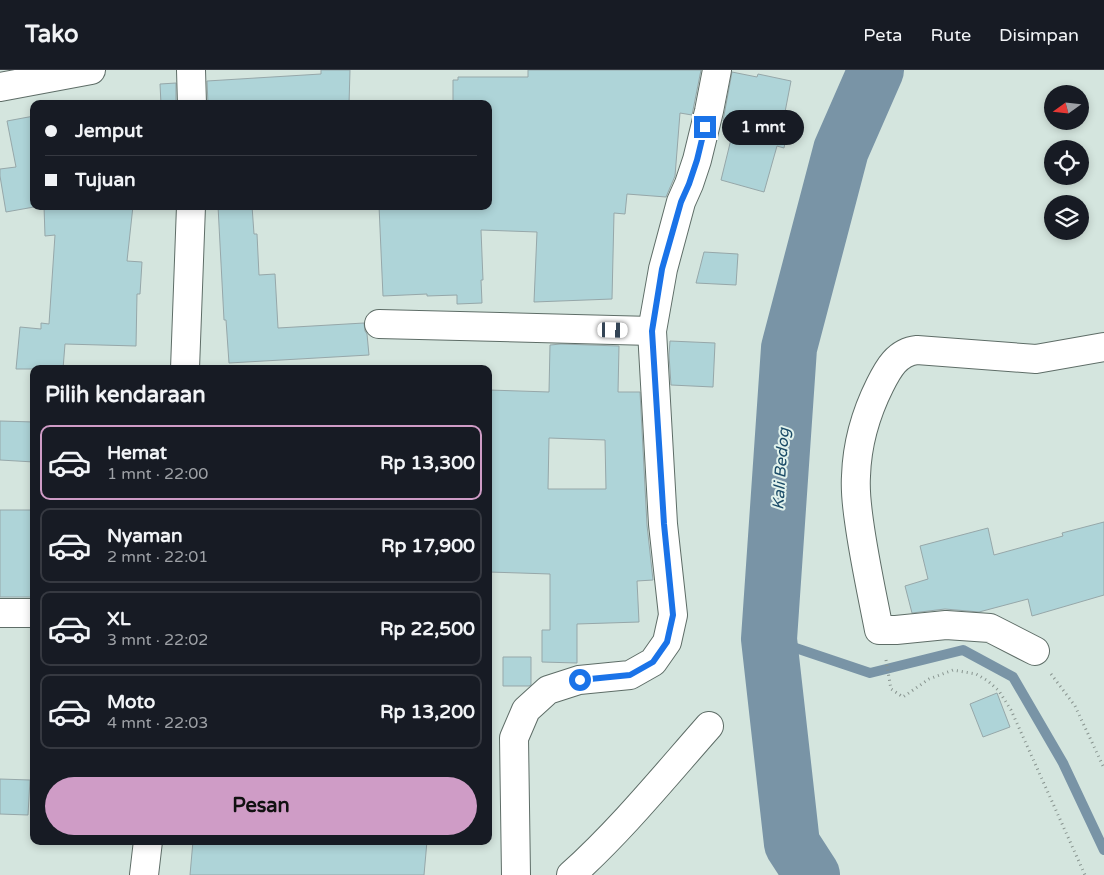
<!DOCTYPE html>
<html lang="id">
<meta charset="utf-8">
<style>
body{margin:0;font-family:"Varela Round",sans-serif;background:#242831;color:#f1f3f6;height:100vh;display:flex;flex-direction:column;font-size:19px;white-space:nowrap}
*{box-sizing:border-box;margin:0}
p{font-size:16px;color:#9ea1a6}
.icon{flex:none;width:28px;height:28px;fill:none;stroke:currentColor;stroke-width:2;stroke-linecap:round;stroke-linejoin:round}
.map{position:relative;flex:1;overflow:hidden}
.sheet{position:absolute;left:30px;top:295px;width:462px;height:480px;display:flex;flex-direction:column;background:#171b24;border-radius:10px;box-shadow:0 2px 8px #0003}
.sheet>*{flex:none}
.hud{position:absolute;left:30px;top:30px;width:462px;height:110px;border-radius:10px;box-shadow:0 2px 8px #0003;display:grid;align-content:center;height:110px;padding:0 15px;background:#171b24}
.needle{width:32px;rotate:255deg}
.controls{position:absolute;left:1044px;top:15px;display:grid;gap:10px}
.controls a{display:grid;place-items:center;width:45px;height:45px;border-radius:50%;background:#171b24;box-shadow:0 2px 8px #0003;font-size:25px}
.end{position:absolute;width:22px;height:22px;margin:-11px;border:6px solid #1a73e8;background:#fff;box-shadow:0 0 0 2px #fff}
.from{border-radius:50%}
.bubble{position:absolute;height:35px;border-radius:18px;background:#171b24;box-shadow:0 2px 8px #0003;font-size:16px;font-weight:800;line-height:35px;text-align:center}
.car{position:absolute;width:15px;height:30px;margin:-15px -8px;border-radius:6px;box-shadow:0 0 4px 1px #0007;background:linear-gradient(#fff 24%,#345 0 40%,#fff 0 76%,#345 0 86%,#fff 0)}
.hud b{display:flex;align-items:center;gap:18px;height:48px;font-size:19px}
.hud b+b{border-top:1px solid #363941}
.hud i{width:12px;height:12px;background:#f1f3f6}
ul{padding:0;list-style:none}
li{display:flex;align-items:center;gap:15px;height:75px;margin:0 10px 8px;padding:0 5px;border:2px solid #363941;border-radius:10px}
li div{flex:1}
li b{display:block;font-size:19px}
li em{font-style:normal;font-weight:800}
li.current{border-color:#cf9cc6}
li>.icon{width:45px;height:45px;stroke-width:1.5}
h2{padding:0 15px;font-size:22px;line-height:60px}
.primary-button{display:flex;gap:10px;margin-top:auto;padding:10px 15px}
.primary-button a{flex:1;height:58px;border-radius:30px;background:#cf9cc6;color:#111;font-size:20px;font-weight:800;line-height:58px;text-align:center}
header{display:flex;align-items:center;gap:30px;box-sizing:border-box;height:70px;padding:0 25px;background:#171b24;border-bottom:1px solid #363941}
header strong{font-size:24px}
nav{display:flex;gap:28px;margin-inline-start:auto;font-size:18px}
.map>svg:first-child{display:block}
</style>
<header>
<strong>Tako</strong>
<nav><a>Peta</a><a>Rute</a><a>Disimpan</a></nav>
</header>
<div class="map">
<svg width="1104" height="805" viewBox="0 0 1104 805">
<rect width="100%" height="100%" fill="#d4e5de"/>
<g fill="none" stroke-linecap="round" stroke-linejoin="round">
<!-- stream -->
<path stroke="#7994a6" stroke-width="10" d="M769,569L870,603L963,580L1013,607L1063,693L1104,780"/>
<!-- river -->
<path stroke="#7994a6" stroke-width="56" d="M812,805L792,774L769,569L789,278L841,80L876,0"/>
</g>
<!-- building -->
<g fill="#aed4d8" stroke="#96a7a9" fill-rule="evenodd">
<path d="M321,0H350L349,34H208L207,11L321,4Z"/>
<path d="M528,0H701L692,45L680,43L675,106L666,127L627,124L625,144L614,143L612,229L534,232L537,162L481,160L483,210H481L482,233L457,234V225L427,226V224L383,226L379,136H489V34H453V10H458V7H528Z"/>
<path d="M732,2L757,7L758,4L791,11L785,42L791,43L784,78L777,76L764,122L721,110L735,53L723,51Z"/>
<path d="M176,13V34H161L160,14Z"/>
<path d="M34,46V137L6,142L0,106V99L16,97L7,51Z"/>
<path d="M44,136H133L127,191L142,192L140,224H137L136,276L65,274L63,299H16L20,257L41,259V253L49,254L55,165L45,166Z"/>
<path d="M218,136H252L254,164H257L259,205L275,204L278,258L364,253L365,261L367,264L369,285L229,293L226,250H224Z"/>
<path d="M704,182L738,184L736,215L696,213Z"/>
<path d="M670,271L715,273L713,317L671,315L669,285Z"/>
<path d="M561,274L619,276L618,322H640L647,455L653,510L637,511L639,552L577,554V593L542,592V560H550V504L489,502L490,382H489V320L549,322L550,275ZM549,368L605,370L606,419H548Z"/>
<path d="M0,351L34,352V392L0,390Z"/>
<rect x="0" y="440" width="34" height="87"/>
<path d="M1104,452V525L1032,546L1028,529L979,542L945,539L912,543L905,516L928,509L920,476L988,458L994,485L1063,466L1062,463Z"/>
<path d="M503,587H531V615L529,616H503Z"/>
<path d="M997,623L1010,657L983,667L970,634Z"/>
<path d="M0,709L30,710L28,745L0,744Z"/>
<path d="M193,771L233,774L234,771H427L424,805H190Z"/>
</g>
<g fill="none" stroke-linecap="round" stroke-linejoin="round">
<defs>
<g id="minor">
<path d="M379,254L652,261"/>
<path d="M0,543H34"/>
<path d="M1035,581L990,558L946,555L896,560H879C872,524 864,488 859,451C857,437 855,421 856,406C857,374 866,343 880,315C888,299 897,282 917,280L1036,289L1104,277"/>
<path d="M516,805L514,668L526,640L548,620L579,610L630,605L653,592L667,572L673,545L663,454L652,261L663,199L681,132L689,114L697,90L709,41L717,0"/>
<path d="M571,805C621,760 664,707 709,656"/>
</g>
<g id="major">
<path d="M191,0L192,34"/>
<path d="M0,17L91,0"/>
<path d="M185,299L191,136"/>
<path d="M144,805L148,771"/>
</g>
</defs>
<!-- minor casing -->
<use href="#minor" stroke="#5e6d67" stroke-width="30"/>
<!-- major casing -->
<use href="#major" stroke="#5e6d67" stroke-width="30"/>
<!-- path -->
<g stroke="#88948f" stroke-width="3" stroke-dasharray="1 4" stroke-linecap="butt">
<path d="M886,590L891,619L903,627L929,609L953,600L976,604L988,611L999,621L1011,640L1085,805"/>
<path d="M1051,604L1075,636L1104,698"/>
</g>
<!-- minor -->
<use href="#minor" stroke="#fff" stroke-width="28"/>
<!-- major -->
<use href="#major" stroke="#fff" stroke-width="28"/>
</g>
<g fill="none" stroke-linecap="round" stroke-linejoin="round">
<!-- route -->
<path stroke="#1a73e8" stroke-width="6" d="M580,610L630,605L653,592L667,572L673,545L664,454L652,261L662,199L681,132L689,114L697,90L705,57"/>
</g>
<g text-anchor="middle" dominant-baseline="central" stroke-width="4" stroke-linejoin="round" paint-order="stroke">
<!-- water labels -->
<g font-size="16" font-style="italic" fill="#194a66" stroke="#e1f2ec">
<text transform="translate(781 399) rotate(-86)">Kali Bedog</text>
</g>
</g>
</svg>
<div class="controls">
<a><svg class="needle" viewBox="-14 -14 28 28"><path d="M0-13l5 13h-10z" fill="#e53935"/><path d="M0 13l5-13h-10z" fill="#9ea1a6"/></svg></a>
<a><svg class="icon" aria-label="locate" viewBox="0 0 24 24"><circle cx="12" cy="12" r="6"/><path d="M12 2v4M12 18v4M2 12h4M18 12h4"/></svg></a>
<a><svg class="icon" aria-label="layers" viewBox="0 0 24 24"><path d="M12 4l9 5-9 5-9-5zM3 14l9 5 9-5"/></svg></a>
</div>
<i class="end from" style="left:580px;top:610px"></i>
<i class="end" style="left:705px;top:57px"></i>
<div class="bubble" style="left:722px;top:40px;width:82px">1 mnt</div>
<i class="car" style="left:613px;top:260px;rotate:91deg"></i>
<div class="hud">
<b><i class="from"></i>Jemput</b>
<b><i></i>Tujuan</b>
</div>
<section class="sheet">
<h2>Pilih kendaraan</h2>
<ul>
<li class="current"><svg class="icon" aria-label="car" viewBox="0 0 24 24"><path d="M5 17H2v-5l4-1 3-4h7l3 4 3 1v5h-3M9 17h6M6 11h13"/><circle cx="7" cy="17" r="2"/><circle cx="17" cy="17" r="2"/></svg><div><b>Hemat</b><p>1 mnt · 22:00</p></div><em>Rp 13,300</em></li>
<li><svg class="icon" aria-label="car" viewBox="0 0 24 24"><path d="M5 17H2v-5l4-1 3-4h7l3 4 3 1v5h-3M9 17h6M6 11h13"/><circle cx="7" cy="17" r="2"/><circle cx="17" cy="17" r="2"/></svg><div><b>Nyaman</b><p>2 mnt · 22:01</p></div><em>Rp 17,900</em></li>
<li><svg class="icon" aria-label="car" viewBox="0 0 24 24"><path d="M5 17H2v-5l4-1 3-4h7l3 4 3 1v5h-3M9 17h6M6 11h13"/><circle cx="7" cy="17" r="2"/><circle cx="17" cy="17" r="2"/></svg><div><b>XL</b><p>3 mnt · 22:02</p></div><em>Rp 22,500</em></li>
<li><svg class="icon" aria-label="car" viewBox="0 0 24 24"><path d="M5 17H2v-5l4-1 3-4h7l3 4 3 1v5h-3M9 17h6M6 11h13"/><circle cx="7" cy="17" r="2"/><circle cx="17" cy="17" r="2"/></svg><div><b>Moto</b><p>4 mnt · 22:03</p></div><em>Rp 13,200</em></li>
</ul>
<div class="primary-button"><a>Pesan</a></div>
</section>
</div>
